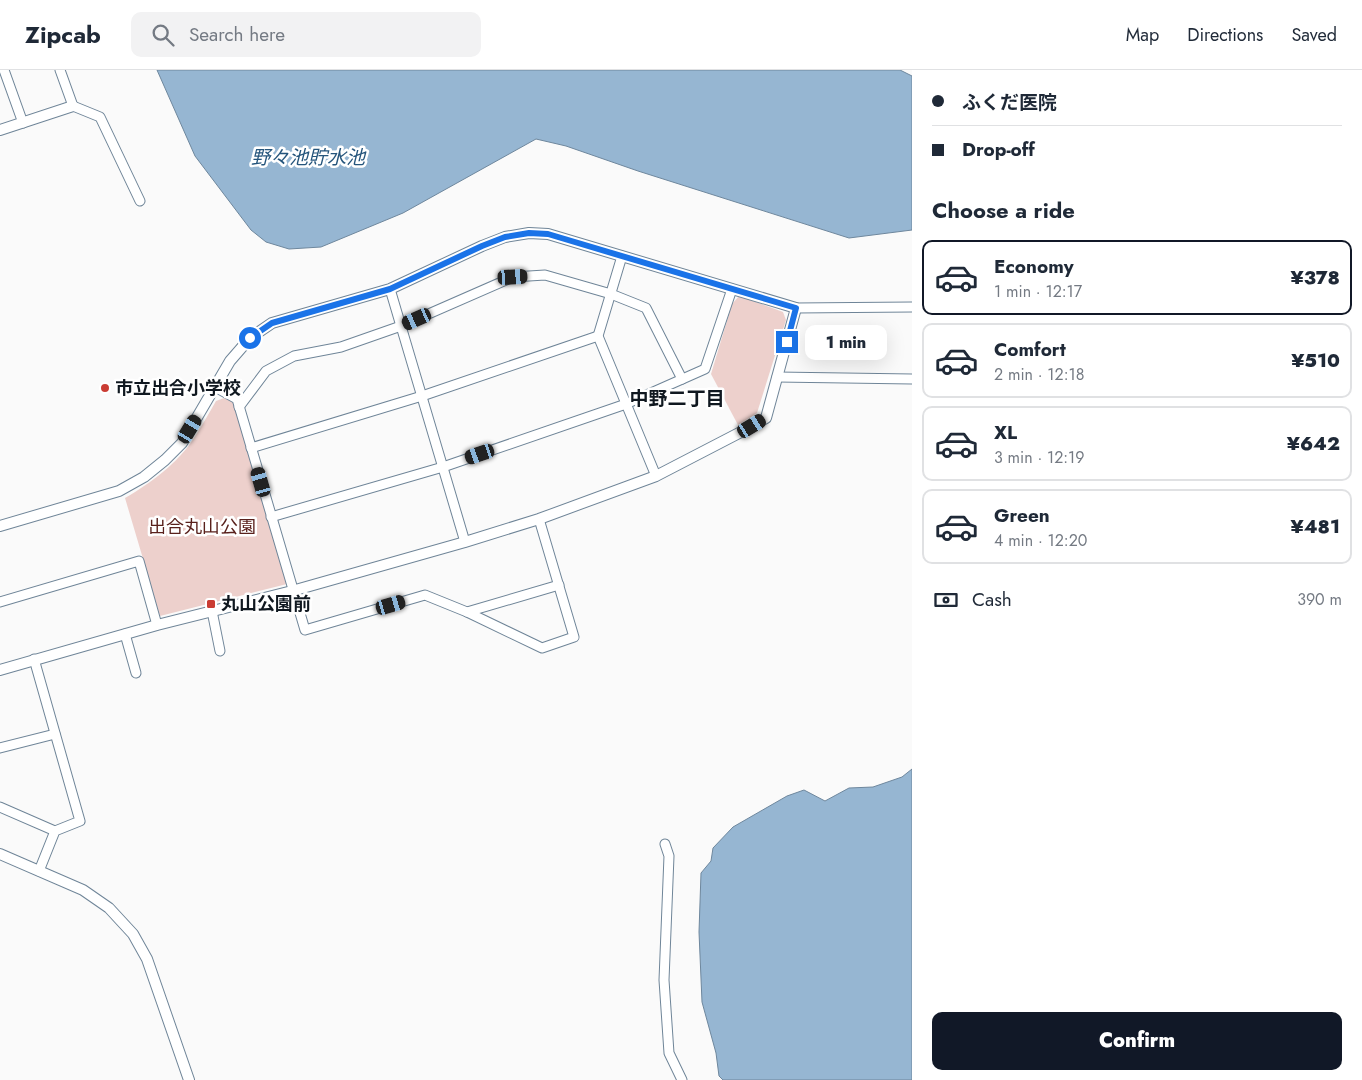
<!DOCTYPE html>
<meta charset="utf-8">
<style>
body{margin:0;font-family:Jost,"Noto Sans JP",sans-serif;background:#f2f2f3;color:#1f2937;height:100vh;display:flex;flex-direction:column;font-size:19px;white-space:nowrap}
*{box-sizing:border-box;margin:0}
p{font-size:16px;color:#747a83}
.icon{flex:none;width:28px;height:28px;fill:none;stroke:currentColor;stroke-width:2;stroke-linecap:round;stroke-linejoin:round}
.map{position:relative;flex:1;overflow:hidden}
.side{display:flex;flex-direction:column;background:#fff;width:450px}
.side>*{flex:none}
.banner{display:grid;align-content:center;height:110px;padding:0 20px;background:#fff}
.end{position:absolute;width:22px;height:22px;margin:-11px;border:6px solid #1a73e8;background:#fff;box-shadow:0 0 0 2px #fff}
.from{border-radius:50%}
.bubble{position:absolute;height:35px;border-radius:10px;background:#fff;box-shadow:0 5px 20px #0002;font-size:16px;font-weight:800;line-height:35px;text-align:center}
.car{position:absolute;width:15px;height:30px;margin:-15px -8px;border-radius:6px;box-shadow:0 0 4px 1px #0007;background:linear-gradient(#222 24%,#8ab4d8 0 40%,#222 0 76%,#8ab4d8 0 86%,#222 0)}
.banner b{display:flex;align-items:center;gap:18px;height:48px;font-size:19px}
.banner b+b{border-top:1px solid #e0e1e3}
.banner i{width:12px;height:12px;background:#1f2937}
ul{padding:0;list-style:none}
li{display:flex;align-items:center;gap:15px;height:75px;margin:0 10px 8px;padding:0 10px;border:2px solid #e0e1e3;border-radius:10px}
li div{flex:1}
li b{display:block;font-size:19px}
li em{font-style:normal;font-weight:800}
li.active{border-color:#111827}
li>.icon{width:45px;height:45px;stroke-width:1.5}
h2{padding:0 20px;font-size:22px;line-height:60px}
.pay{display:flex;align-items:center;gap:12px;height:55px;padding:0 20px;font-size:19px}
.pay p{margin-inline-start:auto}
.button{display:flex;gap:10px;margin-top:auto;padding:10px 20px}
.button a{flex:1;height:58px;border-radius:10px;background:#111827;color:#fff;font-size:20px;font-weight:800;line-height:58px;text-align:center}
header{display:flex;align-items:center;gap:30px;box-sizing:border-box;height:70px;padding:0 25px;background:#fff;border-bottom:1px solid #e0e1e3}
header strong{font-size:24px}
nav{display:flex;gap:28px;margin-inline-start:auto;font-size:18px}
.search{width:350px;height:45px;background:#f2f2f3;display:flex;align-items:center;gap:12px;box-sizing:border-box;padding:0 18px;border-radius:10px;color:#747a83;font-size:19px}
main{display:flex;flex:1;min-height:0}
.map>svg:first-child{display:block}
</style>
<header>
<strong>Zipcab</strong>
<div class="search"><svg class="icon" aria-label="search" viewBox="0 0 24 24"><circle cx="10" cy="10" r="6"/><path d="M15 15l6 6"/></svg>Search here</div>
<nav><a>Map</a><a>Directions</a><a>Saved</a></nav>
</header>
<main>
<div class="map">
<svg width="912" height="1010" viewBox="0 0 912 1010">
<rect width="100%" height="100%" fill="#fafafa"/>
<!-- green -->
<g fill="#edd0cc">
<path d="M739,226L783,242L786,250L757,343L738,355L711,304L732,234Z"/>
<path d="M224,328L233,332L287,514L160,546L125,428C151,413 178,393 194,368C202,356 209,343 216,331Z"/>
</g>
<!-- water -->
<g fill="#96b6d2" stroke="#6e879d">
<path d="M157,0H900L912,6V160L849,168L638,101L566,76L536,69L403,143L321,177L289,179L266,172L251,160L195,86Z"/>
<path d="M912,699V1010H723L719,1006L716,983L702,932L699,862L701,803L711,791L713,778L733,757L787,726L804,720L825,731L849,718L873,717L902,707Z"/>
</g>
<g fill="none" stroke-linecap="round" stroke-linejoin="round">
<defs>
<g id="minor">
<path d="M4,0L23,53"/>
<path d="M60,0L73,36L100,47L140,131"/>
<path d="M622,186L598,266L656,406"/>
<path d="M390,219L465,472"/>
<path d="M796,238L912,237"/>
<path d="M777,307L912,309"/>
<path d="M215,317L237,329L305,560L425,525L467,542L542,578L574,567L539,449"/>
<path d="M239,337L266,301L294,286L341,277L401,256L513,207L545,205L611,224L646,238L682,309"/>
<path d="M251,378L422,326L598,266"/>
<path d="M271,447L443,397L626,334L705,299L732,219"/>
<path d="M0,532L139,491L157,555"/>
<path d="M212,541L220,581"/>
<path d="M467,542L559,515"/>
<path d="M125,564L136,603"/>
<path d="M34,589L80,751L55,761L39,801"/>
<path d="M0,678L55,664"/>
<path d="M0,737L55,761"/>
<path d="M665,774L669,786L664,910L669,983L682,1010"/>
</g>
<g id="tertiary">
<path d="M0,60L73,36"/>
<path d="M0,456L119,421L144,407L165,390L182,373L230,291L250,268L272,253L390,219L482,176L505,167L529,163L548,164L796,238L766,348L739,363L656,406L539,449L465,472L292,521L157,555L0,600"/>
<path d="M0,784L83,820L109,838L133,864L147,889L189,1010"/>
</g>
</defs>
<!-- minor casing -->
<use href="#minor" stroke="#6f8598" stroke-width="11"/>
<!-- tertiary casing -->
<use href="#tertiary" stroke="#6f8598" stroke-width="12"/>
<!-- minor -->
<use href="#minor" stroke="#fff" stroke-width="9"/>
<!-- tertiary -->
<use href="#tertiary" stroke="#fff" stroke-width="10"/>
</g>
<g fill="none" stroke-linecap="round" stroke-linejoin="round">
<!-- route -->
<path stroke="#1a73e8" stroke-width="6" d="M250,268L272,253L390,219L482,176L505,167L529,163L548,164L796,238L787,272"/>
</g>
<!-- markers -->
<g fill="#ca3c33" stroke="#fff" stroke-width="2">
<circle cx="105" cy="318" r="5"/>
<rect x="206" y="529" width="10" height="10" rx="2.5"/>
</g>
<g text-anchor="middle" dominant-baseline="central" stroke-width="5" stroke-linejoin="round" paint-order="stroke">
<!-- poi labels -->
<g font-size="18" font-weight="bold" fill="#101820" stroke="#fff" text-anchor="start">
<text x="115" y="318">市立出合小学校</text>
<text x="221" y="534">丸山公園前</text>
</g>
<!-- park labels -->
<g font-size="18" fill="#59211c" stroke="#fff">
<text x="202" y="457">出合丸山公園</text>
</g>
<!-- water labels -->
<g font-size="19" font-style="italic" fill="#25557c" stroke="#fff">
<text x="308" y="87">野々池貯水池</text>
</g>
<!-- neighbourhood labels -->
<g font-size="19" font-weight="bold" fill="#101820" stroke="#fff">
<text x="677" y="328">中野二丁目</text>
</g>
</g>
</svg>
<i class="end from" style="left:250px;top:268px"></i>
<i class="end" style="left:787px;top:272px"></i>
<div class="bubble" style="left:805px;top:255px;width:82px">1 min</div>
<i class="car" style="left:513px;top:207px;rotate:87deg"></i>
<i class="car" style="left:417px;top:249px;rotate:246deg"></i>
<i class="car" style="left:752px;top:356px;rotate:59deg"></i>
<i class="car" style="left:190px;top:359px;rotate:31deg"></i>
<i class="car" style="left:480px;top:384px;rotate:251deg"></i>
<i class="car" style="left:261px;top:412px;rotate:344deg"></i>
<i class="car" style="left:391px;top:535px;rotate:74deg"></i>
</div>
<section class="side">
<div class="banner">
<b><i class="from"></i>ふくだ医院</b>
<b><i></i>Drop-off</b>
</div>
<h2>Choose a ride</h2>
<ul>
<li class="active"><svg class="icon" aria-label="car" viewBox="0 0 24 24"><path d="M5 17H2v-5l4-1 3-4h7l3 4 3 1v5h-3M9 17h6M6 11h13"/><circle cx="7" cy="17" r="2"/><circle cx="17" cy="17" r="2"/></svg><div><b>Economy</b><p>1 min · 12:17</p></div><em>¥378</em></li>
<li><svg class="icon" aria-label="car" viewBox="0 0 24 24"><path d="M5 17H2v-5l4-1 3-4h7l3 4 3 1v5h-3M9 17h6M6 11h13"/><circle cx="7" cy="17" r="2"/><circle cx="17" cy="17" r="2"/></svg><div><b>Comfort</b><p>2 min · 12:18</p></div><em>¥510</em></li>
<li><svg class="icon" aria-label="car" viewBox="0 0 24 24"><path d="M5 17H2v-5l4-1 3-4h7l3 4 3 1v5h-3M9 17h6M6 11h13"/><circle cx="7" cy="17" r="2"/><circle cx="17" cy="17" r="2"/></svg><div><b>XL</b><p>3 min · 12:19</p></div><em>¥642</em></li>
<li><svg class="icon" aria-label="car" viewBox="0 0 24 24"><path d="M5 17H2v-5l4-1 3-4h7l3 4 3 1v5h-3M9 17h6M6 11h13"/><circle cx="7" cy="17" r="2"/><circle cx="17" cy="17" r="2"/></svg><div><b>Green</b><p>4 min · 12:20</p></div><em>¥481</em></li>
</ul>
<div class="pay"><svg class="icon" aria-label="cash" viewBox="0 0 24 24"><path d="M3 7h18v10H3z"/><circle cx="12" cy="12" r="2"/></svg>Cash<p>390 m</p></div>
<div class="button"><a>Confirm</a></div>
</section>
</main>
